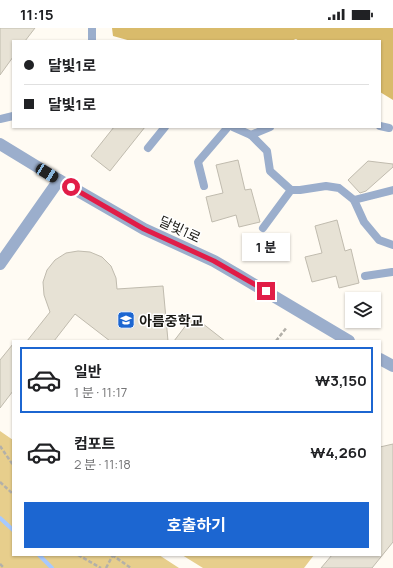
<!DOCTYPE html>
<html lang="ko">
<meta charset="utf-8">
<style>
body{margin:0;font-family:Manrope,"Noto Sans KR",sans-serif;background:#f2f2f2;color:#202124;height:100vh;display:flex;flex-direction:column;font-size:15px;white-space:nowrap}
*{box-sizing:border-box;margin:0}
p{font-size:13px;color:#757577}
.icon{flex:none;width:22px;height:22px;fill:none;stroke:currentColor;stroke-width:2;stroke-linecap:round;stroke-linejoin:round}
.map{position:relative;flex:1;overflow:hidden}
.panel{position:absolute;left:12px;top:312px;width:369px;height:216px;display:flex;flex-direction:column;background:#fff;border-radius:0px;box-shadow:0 1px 3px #0004}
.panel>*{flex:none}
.top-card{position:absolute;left:12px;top:12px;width:369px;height:88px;border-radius:0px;box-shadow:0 1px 3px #0004;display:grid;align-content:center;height:88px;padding:0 12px;background:#fff}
.buttons{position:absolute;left:345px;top:264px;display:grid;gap:8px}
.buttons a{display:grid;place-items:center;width:36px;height:36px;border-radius:0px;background:#fff;box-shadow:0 1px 3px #0004;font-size:20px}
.end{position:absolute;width:18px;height:18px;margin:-9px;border:5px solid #e11d48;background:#fff;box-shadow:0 0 0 2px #fff}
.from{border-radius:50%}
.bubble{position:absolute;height:28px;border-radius:0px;background:#fff;box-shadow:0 1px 3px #0004;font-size:13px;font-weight:700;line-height:28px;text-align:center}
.car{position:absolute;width:12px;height:24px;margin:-12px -6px;border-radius:5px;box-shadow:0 0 3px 1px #0007;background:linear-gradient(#222 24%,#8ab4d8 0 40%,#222 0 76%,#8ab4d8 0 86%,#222 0)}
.top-card b{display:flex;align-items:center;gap:14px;height:38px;font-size:15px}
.top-card b+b{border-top:1px solid #e0e0e0}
.top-card i{width:10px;height:10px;background:#202124}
ul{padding:7px 0 0;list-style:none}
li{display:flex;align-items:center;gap:12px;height:66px;margin:0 8px 6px;padding:0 4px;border:2px solid transparent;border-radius:0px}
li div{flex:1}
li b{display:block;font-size:15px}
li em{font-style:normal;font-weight:700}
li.current{border-color:#1c66d1}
li>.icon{width:36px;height:36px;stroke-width:1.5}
.cta{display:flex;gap:8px;margin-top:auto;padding:8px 12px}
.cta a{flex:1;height:46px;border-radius:0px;background:#1c66d1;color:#fff;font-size:16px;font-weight:700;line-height:46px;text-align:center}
.status{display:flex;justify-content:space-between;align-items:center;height:28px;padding:0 20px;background:#fff;direction:ltr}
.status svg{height:11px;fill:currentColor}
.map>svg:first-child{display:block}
</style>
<div class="status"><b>11:15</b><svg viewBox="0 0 49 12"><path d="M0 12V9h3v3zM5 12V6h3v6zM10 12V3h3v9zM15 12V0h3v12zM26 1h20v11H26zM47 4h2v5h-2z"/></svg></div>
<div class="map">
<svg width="393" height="540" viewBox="0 0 393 540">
<rect width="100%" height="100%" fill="#fffbf3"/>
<!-- green -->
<g fill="#e7ce8c">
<path d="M0,403L13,412V527H159L179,540H0Z"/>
<path d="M182,527H314L304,540H203Z"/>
</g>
<!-- forest -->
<path fill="#d9bb6b" d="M112,0H393V72L380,64V13H299L296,11L291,13H131L113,8Z"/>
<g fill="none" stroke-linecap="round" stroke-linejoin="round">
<!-- stream -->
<g stroke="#a7c9ff" stroke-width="4">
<path d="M0,490L13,502"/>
<path d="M39,527L52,540"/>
</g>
</g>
<!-- building -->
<g fill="#e7e2d5" stroke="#c0bbae">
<path d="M0,0H35L25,13H13V29L0,47Z"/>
<path d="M114,99H145L110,143L91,128Z"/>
<path d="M238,132L245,162L251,161L260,194L239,199L236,187L212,194L206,169L223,165L216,137Z"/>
<path d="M368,133L393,136V139L366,163L360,165L348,152Z"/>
<path d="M337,192L345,223L351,221L359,255L339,260L336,248L312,254L305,229L322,225L315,198Z"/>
<path d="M78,223L90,224L102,229L111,238L116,250L117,261L163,258L168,313H110L75,286L54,313H27L50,284L44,267L43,254L47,242L55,232L66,225Z"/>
<path d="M193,288L225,313H174Z"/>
<path d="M13,316V363L0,380V332Z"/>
<path d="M393,416V514L372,540H321L332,527H380V419Z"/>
</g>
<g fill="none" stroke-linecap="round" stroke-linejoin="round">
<!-- path -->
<g stroke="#b3b0a9" stroke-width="2.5" stroke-dasharray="4 2" stroke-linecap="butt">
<path d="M276,313L287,299"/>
<path d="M0,418L13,437"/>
<path d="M0,454L13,466"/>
<path d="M78,527L101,540"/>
<path d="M112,527L131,540"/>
<path d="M0,536L4,540"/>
<path d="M106,540L113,527"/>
</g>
<!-- service -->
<g stroke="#9baecc" stroke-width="8">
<path d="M92,13V0"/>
<path d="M0,91L13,88"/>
<path d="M380,98L389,100"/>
<path d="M233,99L251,107L267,123L270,143L291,162H300L326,158L339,160L354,172L364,194L379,212L393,217"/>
<path d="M251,107L270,99"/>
<path d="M148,120L165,99"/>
<path d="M204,158L198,134L228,99"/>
<path d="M354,172L393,162"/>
<path d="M263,200L291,162"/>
<path d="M365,248L392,244"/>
</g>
<!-- minor -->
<g stroke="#9baecc" stroke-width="12">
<path d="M0,116L59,152L144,201L214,233L238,247L349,313"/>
<path d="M380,331L393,338"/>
</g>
<!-- tertiary -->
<path stroke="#9baecc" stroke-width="12" d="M0,236L59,152"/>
</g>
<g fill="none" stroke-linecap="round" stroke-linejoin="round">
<!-- route -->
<path stroke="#e11d48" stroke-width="5" d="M71,159L144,201L214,233L266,263"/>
</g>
<!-- icons -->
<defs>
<symbol id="school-square" viewBox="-11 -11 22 22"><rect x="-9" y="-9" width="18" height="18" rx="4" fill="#1c66d1" stroke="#fff"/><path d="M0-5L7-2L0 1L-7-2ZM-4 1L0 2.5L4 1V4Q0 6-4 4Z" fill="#fff"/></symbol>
</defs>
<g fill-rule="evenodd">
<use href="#school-square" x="116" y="282" width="20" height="20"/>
</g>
<g text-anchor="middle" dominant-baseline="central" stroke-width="3" stroke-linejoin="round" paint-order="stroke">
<!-- street labels -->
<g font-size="14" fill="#1c1b16" stroke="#fff">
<text transform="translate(180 201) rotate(25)">달빛1로</text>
</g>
<!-- poi labels -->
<g font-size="14" font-weight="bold" fill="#1c1b16" stroke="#fff" text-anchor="start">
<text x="139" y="292">아름중학교</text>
</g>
</g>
</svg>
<div class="buttons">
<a><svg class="icon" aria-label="layers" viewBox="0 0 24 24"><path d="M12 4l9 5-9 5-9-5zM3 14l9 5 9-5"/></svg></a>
</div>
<i class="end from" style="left:71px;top:159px"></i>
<i class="end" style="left:266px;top:263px"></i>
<div class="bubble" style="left:242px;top:205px;width:48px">1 분</div>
<i class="car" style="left:47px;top:145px;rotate:121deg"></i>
<div class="top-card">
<b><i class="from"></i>달빛1로</b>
<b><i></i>달빛1로</b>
</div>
<section class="panel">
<ul>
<li class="current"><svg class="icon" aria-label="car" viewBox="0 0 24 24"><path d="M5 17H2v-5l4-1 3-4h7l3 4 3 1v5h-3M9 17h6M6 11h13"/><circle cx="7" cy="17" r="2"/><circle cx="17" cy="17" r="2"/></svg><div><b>일반</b><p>1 분 · 11:17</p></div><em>₩3,150</em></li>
<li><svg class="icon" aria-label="car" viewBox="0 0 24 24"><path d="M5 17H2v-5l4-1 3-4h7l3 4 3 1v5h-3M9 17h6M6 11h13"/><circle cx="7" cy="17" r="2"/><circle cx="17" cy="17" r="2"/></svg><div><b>컴포트</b><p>2 분 · 11:18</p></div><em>₩4,260</em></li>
</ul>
<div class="cta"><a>호출하기</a></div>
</section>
</div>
